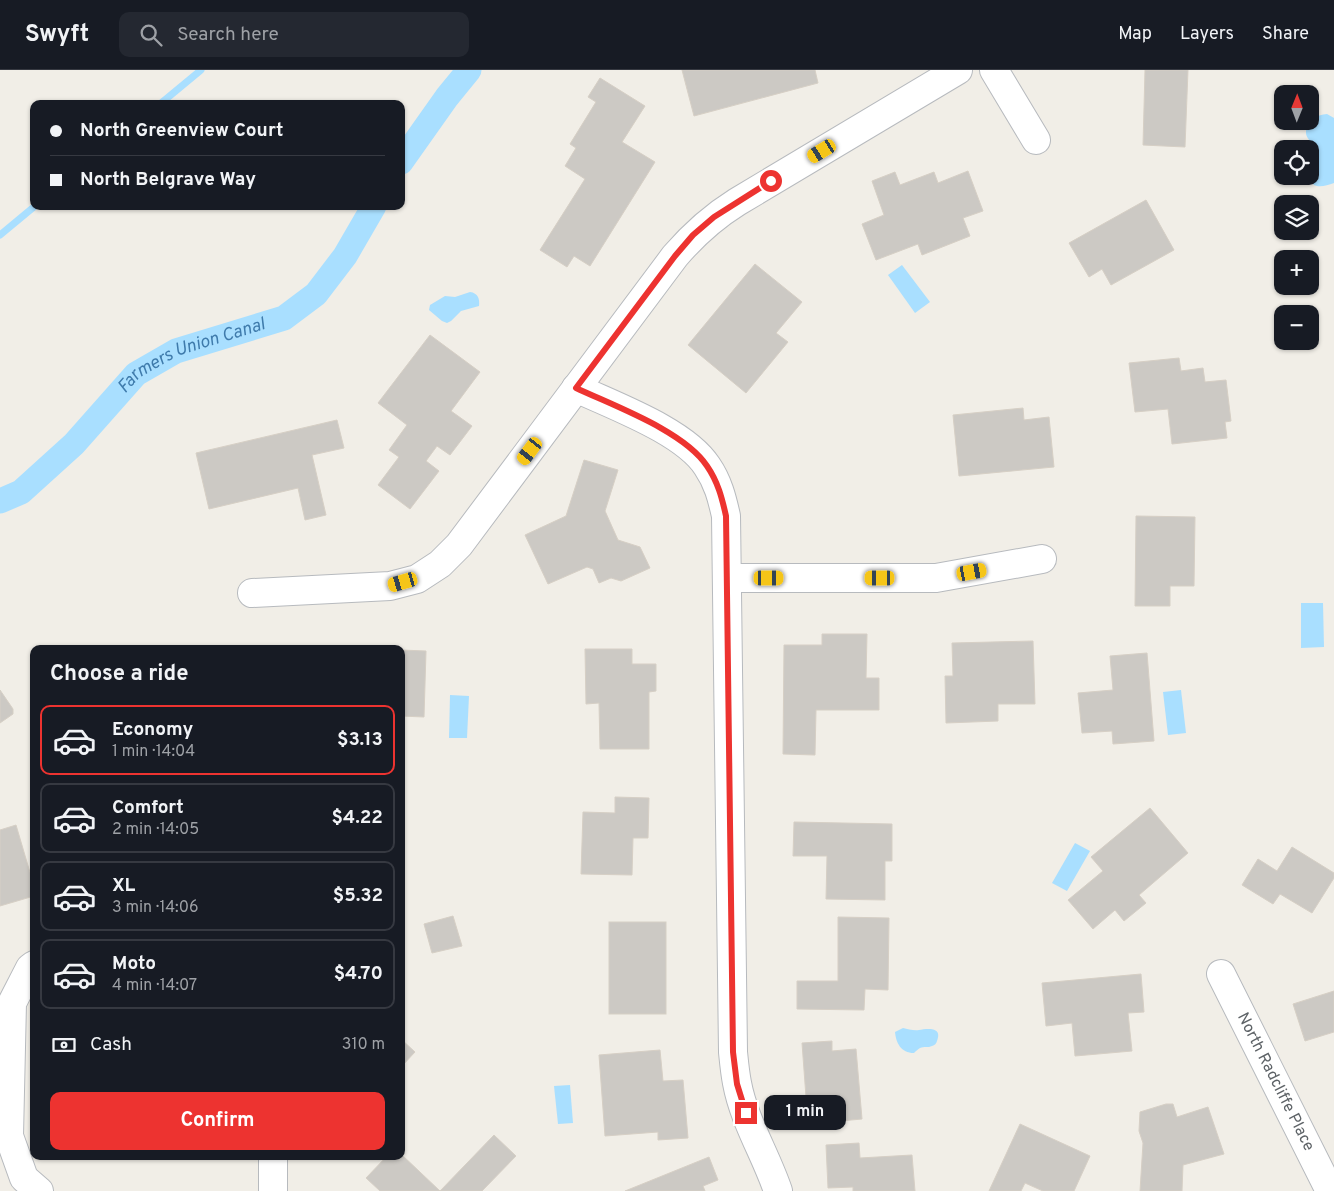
<!DOCTYPE html>
<meta charset="utf-8">
<style>
body{margin:0;font-family:Overpass,sans-serif;background:#242831;color:#f1f3f6;height:100vh;display:flex;flex-direction:column;font-size:19px;white-space:nowrap}
*{box-sizing:border-box;margin:0}
p{font-size:16px;color:#9ea1a6}
.icon{flex:none;width:28px;height:28px;fill:none;stroke:currentColor;stroke-width:2;stroke-linecap:round;stroke-linejoin:round}
.map{position:relative;flex:1;overflow:hidden}
.drawer{position:absolute;left:30px;top:575px;width:375px;height:515px;display:flex;flex-direction:column;background:#171b24;border-radius:10px;box-shadow:0 1px 4px #0004}
.drawer>*{flex:none}
.hud{position:absolute;left:30px;top:30px;width:375px;height:110px;border-radius:10px;box-shadow:0 1px 4px #0004;display:grid;align-content:center;height:110px;padding:0 20px;background:#171b24}
.needle{width:32px;rotate:1deg}
.controls{position:absolute;left:1274px;top:15px;display:grid;gap:10px}
.controls a{display:grid;place-items:center;width:45px;height:45px;border-radius:10px;background:#171b24;box-shadow:0 1px 4px #0004;font-size:25px}
.end{position:absolute;width:22px;height:22px;margin:-11px;border:6px solid #ed3330;background:#fff;box-shadow:0 0 0 2px #fff}
.from{border-radius:50%}
.bubble{position:absolute;height:35px;border-radius:10px;background:#171b24;box-shadow:0 1px 4px #0004;font-size:16px;font-weight:700;line-height:35px;text-align:center}
.car{position:absolute;width:15px;height:30px;margin:-15px -8px;border-radius:6px;box-shadow:0 0 4px 1px #0007;background:linear-gradient(#f5c518 24%,#345 0 40%,#f5c518 0 76%,#345 0 86%,#f5c518 0)}
.hud b{display:flex;align-items:center;gap:18px;height:48px;font-size:19px}
.hud b+b{border-top:1px solid #363941}
.hud i{width:12px;height:12px;background:#f1f3f6}
ul{padding:0;list-style:none}
li{display:flex;align-items:center;gap:15px;height:70px;margin:0 10px 8px;padding:0 10px;border:2px solid #363941;border-radius:10px}
li div{flex:1}
li b{display:block;font-size:19px}
li em{font-style:normal;font-weight:700}
li.current{border-color:#ed3330}
li>.icon{width:45px;height:45px;stroke-width:1.5}
h2{padding:0 20px;font-size:22px;line-height:60px}
.pay{display:flex;align-items:center;gap:12px;height:55px;padding:0 20px;font-size:19px}
.pay p{margin-inline-start:auto}
.action{display:flex;gap:10px;margin-top:auto;padding:10px 20px}
.action a{flex:1;height:58px;border-radius:10px;background:#ed3330;color:#fff;font-size:20px;font-weight:700;line-height:58px;text-align:center}
header{display:flex;align-items:center;gap:30px;box-sizing:border-box;height:70px;padding:0 25px;background:#171b24;border-bottom:1px solid #363941}
header strong{font-size:24px}
nav{display:flex;gap:28px;margin-inline-start:auto;font-size:18px}
.search{width:350px;height:45px;background:#242831;display:flex;align-items:center;gap:12px;box-sizing:border-box;padding:0 18px;border-radius:10px;color:#9ea1a6;font-size:19px}
.map>svg:first-child{display:block}
</style>
<header>
<strong>Swyft</strong>
<div class="search"><svg class="icon" aria-label="search" viewBox="0 0 24 24"><circle cx="10" cy="10" r="6"/><path d="M15 15l6 6"/></svg>Search here</div>
<nav><a>Map</a><a>Layers</a><a>Share</a></nav>
</header>
<div class="map">
<svg width="1334" height="1121" viewBox="0 0 1334 1121">
<rect width="100%" height="100%" fill="#f1eee7"/>
<!-- water -->
<g fill="#a9dfff">
<path d="M1327,44L1334,48V113C1323,117 1312,120 1308,106H1310C1310,98 1312,80 1311,74C1310,70 1306,67 1306,63C1306,50 1317,45 1327,44Z"/>
<path d="M902,195L930,232L915,243L888,205Z"/>
<path d="M470,222C478,223 480,229 479,236L461,241L451,251L447,253L442,251L429,240L430,235L445,226L455,227Z"/>
<path d="M1301,533H1323L1324,577L1301,578Z"/>
<path d="M1181,620L1186,663L1168,665L1163,622Z"/>
<path d="M450,625L469,626L467,668H449Z"/>
<path d="M1075,773L1090,781L1067,821L1052,813Z"/>
<path d="M903,958C908,959 914,961 919,960C926,959 943,956 937,971C936,974 935,975 932,976C928,978 924,976 920,978C918,979 916,981 914,983C901,983 896,973 895,962Z"/>
<path d="M570,1015L573,1053L558,1054L554,1016Z"/>
</g>
<g fill="none" stroke-linecap="round" stroke-linejoin="round">
<!-- stream -->
<g stroke="#a9dfff" stroke-width="7">
<path d="M160,34L201,0"/>
<path d="M0,165L35,136"/>
</g>
<!-- canal -->
<g stroke="#a9dfff" stroke-width="25">
<path d="M401,92L447,27L469,0"/>
<path id="s1" d="M0,431L21,422L74,374L136,304L176,281L284,248L316,224L345,186L374,136"/>
</g>
</g>
<!-- building -->
<g fill="#ccc9c4" stroke="#d6cfc5">
<path d="M682,0H815L818,13L694,46Z"/>
<path d="M1145,0H1188L1185,77L1143,75Z"/>
<path d="M600,8L645,36L622,72L655,92L590,196L574,186L567,197L540,180L585,109L565,96L576,78L570,74L596,32L588,27Z"/>
<path d="M968,101L983,141L963,148L970,166L922,185L918,174L876,190L862,154L884,145L872,111L895,102L900,115L934,102L938,113Z"/>
<path d="M1146,130L1174,180L1111,215L1102,199L1089,207L1069,173Z"/>
<path d="M755,194L802,232L776,263L788,272L746,323L688,275Z"/>
<path d="M430,265L480,302L451,341L472,356L450,385L437,376L426,391L439,401L410,439L378,415L399,387L389,380L407,355L378,333Z"/>
<path d="M1179,288L1181,301L1203,298L1205,312L1226,310L1231,351L1225,352L1227,368L1172,374L1168,339L1135,342L1129,293Z"/>
<path d="M1023,338L1024,350L1049,347L1054,397L959,406L953,345Z"/>
<path d="M337,350L344,378L312,385L326,445L305,450L298,418L209,439L196,383Z"/>
<path d="M584,390L618,400L605,441L618,470L640,477L650,498L621,511L611,508L599,513L593,499L587,497L548,514L525,465L566,446Z"/>
<path d="M1136,446L1195,447L1194,516H1170V536H1135Z"/>
<path d="M822,564H867L866,608H879V640H816L815,685L783,684L784,575H822Z"/>
<path d="M1033,571L1035,634H998V651L946,653L945,606H953L952,573Z"/>
<path d="M585,579H632V594H656V621L649,622V679H600L599,633L586,634Z"/>
<path d="M401,580L426,581L424,647L401,646Z"/>
<path d="M1147,583L1154,671L1113,674L1112,661L1082,663L1078,623L1113,620L1110,586Z"/>
<path d="M0,620L13,639V644L0,653Z"/>
<path d="M615,727L649,728L648,768H633L632,805L581,804L583,742L615,743Z"/>
<path d="M1150,738L1188,783L1139,825L1146,833L1124,851L1115,840L1093,859L1068,830L1103,801L1091,787Z"/>
<path d="M794,752L892,754V791H885V830L826,829L827,786H793Z"/>
<path d="M16,755L34,816V826L0,836V760Z"/>
<path d="M1292,777L1334,803V808L1312,843L1280,824L1273,834L1242,815L1258,789L1277,801Z"/>
<path d="M453,846L462,876L432,883L424,854Z"/>
<path d="M838,847L889,848L888,920L865,919L864,940L797,939V911H838Z"/>
<rect x="609" y="852" width="57" height="92"/>
<path d="M1141,904L1144,942L1128,943L1132,981L1075,986L1072,953L1046,956L1042,913Z"/>
<path d="M1334,921V962L1305,971L1293,934Z"/>
<path d="M401,969L415,982L401,997Z"/>
<path d="M832,971V981L856,979L862,1049L808,1054L802,973Z"/>
<path d="M660,980L663,1011L683,1010L688,1068L658,1070V1062L605,1066L599,985Z"/>
<path d="M1166,1034H1173L1177,1047L1208,1037L1224,1084L1183,1095L1182,1121H1140L1143,1073L1139,1061L1140,1042Z"/>
<path d="M1020,1054L1090,1086L1074,1121H1043L1025,1113L1021,1121H989Z"/>
<path d="M494,1065L516,1086L482,1121H380L366,1108L387,1086H401V1084L440,1121Z"/>
<path d="M859,1073L860,1088L912,1085L915,1121H853V1117L828,1118L826,1075Z"/>
<path d="M709,1087L718,1110L703,1116L705,1121H625Z"/>
</g>
<g fill="none" stroke-linecap="round" stroke-linejoin="round">
<defs>
<g id="minor">
<path d="M994,0L1036,70"/>
<path d="M576,318C614,336 684,361 707,396C718,412 722,428 726,446L733,982C734,992 735,1003 737,1013C744,1051 766,1085 778,1121"/>
<path d="M728,508H936L1042,489"/>
<path d="M252,523L390,516L417,509L440,494L459,475L675,186C694,164 713,147 737,132L958,0"/>
<path d="M34,895L30,898L12,933L9,1066L24,1108L39,1121"/>
<path id="s2" d="M1221,904L1330,1121"/>
<path d="M273,1121V1086"/>
</g>
</defs>
<!-- minor casing -->
<use href="#minor" stroke="#b7babe" stroke-width="30"/>
<!-- minor -->
<use href="#minor" stroke="#fff" stroke-width="28"/>
</g>
<g fill="none" stroke-linecap="round" stroke-linejoin="round">
<!-- route -->
<path stroke="#ed3330" stroke-width="6" d="M746,1043L737,1014L733,982L726,446C722,428 718,412 707,396C684,361 614,336 576,318L675,186L693,165L714,147L771,111"/>
</g>
<g text-anchor="middle" dominant-baseline="central" stroke-width="4" stroke-linejoin="round" paint-order="stroke">
<!-- street labels -->
<g font-size="16" fill="#5e6367" stroke="#fff">
<text stroke="none"><textPath href="#s2" startOffset="121">North Radcliffe Place</textPath></text>
</g>
<!-- water labels -->
<g font-size="18" font-style="italic" fill="#3f7bac" stroke="#fff">
<text stroke="none"><textPath href="#s1" startOffset="246">Farmers Union Canal</textPath></text>
</g>
</g>
</svg>
<div class="controls">
<a><svg class="needle" viewBox="-14 -14 28 28"><path d="M0-13l5 13h-10z" fill="#e53935"/><path d="M0 13l5-13h-10z" fill="#9ea1a6"/></svg></a>
<a><svg class="icon" aria-label="locate" viewBox="0 0 24 24"><circle cx="12" cy="12" r="6"/><path d="M12 2v4M12 18v4M2 12h4M18 12h4"/></svg></a>
<a><svg class="icon" aria-label="layers" viewBox="0 0 24 24"><path d="M12 4l9 5-9 5-9-5zM3 14l9 5 9-5"/></svg></a>
<a>+</a>
<a>−</a>
</div>
<i class="end from" style="left:771px;top:111px"></i>
<i class="end" style="left:746px;top:1043px"></i>
<div class="bubble" style="left:764px;top:1025px;width:82px">1 min</div>
<i class="car" style="left:822px;top:81px;rotate:239deg"></i>
<i class="car" style="left:530px;top:381px;rotate:217deg"></i>
<i class="car" style="left:972px;top:502px;rotate:80deg"></i>
<i class="car" style="left:769px;top:508px;rotate:90deg"></i>
<i class="car" style="left:880px;top:508px;rotate:270deg"></i>
<i class="car" style="left:403px;top:512px;rotate:254deg"></i>
<div class="hud">
<b><i class="from"></i>North Greenview Court</b>
<b><i></i>North Belgrave Way</b>
</div>
<section class="drawer">
<h2>Choose a ride</h2>
<ul>
<li class="current"><svg class="icon" aria-label="car" viewBox="0 0 24 24"><path d="M5 17H2v-5l4-1 3-4h7l3 4 3 1v5h-3M9 17h6M6 11h13"/><circle cx="7" cy="17" r="2"/><circle cx="17" cy="17" r="2"/></svg><div><b>Economy</b><p>1 min · 14:04</p></div><em>$3.13</em></li>
<li><svg class="icon" aria-label="car" viewBox="0 0 24 24"><path d="M5 17H2v-5l4-1 3-4h7l3 4 3 1v5h-3M9 17h6M6 11h13"/><circle cx="7" cy="17" r="2"/><circle cx="17" cy="17" r="2"/></svg><div><b>Comfort</b><p>2 min · 14:05</p></div><em>$4.22</em></li>
<li><svg class="icon" aria-label="car" viewBox="0 0 24 24"><path d="M5 17H2v-5l4-1 3-4h7l3 4 3 1v5h-3M9 17h6M6 11h13"/><circle cx="7" cy="17" r="2"/><circle cx="17" cy="17" r="2"/></svg><div><b>XL</b><p>3 min · 14:06</p></div><em>$5.32</em></li>
<li><svg class="icon" aria-label="car" viewBox="0 0 24 24"><path d="M5 17H2v-5l4-1 3-4h7l3 4 3 1v5h-3M9 17h6M6 11h13"/><circle cx="7" cy="17" r="2"/><circle cx="17" cy="17" r="2"/></svg><div><b>Moto</b><p>4 min · 14:07</p></div><em>$4.70</em></li>
</ul>
<div class="pay"><svg class="icon" aria-label="cash" viewBox="0 0 24 24"><path d="M3 7h18v10H3z"/><circle cx="12" cy="12" r="2"/></svg>Cash<p>310 m</p></div>
<div class="action"><a>Confirm</a></div>
</section>
</div>
